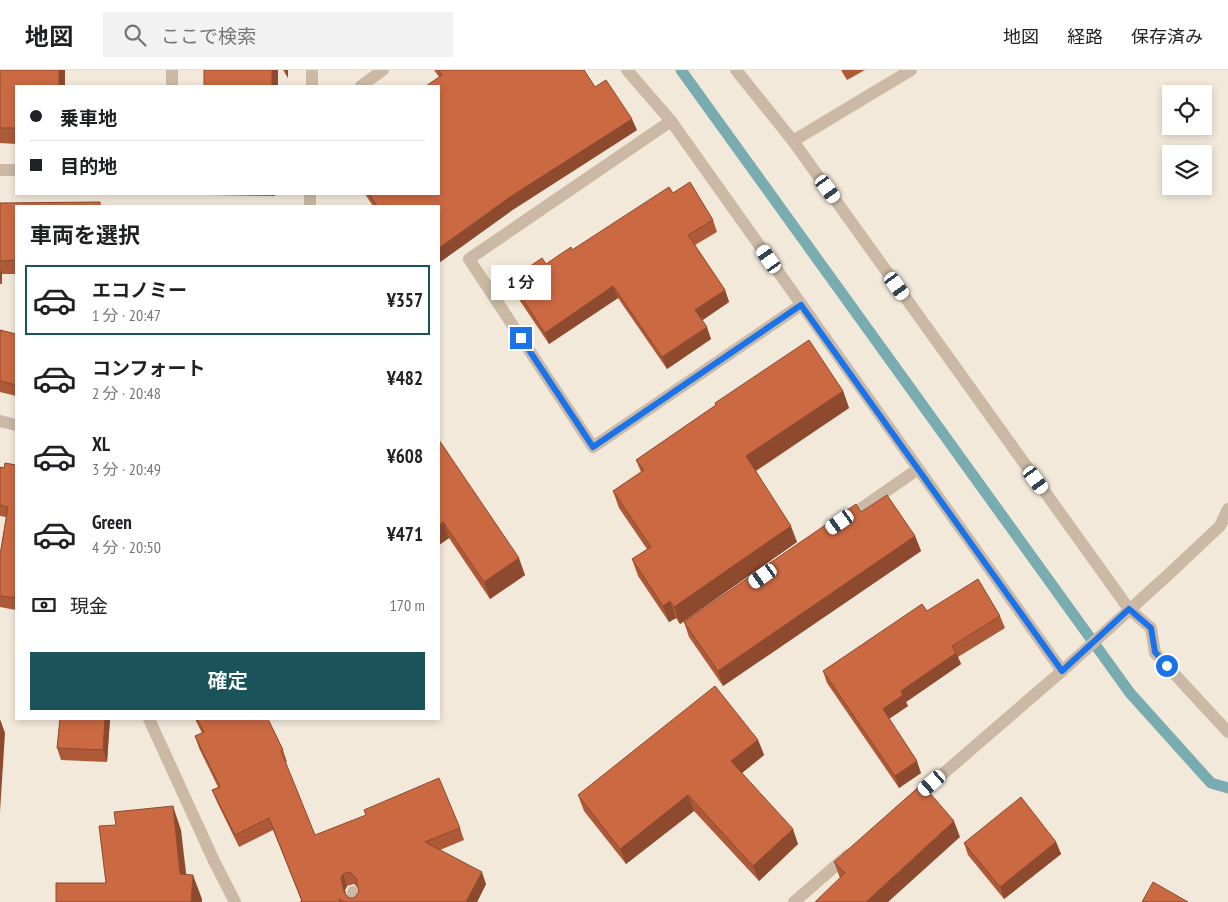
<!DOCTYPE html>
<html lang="ja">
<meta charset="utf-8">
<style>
body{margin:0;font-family:"PT Sans Narrow","Noto Sans JP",sans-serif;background:#f2f2f2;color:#202124;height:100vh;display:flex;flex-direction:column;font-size:19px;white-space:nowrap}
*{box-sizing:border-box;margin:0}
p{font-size:16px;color:#757577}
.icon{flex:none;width:28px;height:28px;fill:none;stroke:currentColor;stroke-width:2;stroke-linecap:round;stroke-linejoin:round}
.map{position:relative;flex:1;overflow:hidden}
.details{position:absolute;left:15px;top:135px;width:425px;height:515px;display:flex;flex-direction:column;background:#fff;border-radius:0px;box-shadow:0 2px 8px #0003}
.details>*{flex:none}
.guide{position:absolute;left:15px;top:15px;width:425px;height:110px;border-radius:0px;box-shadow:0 2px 8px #0003;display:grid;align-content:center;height:110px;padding:0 15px;background:#fff}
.controls{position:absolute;left:1162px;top:15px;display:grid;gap:10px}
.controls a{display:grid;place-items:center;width:50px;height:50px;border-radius:0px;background:#fff;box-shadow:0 2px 8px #0003;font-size:25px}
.end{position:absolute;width:22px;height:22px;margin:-11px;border:6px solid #1a73e8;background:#fff;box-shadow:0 0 0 2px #fff}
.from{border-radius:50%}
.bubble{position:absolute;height:35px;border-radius:0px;background:#fff;box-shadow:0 2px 8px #0003;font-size:16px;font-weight:600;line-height:35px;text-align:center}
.car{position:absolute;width:15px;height:30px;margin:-15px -8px;border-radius:6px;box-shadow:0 0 4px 1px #0007;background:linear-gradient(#fff 24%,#345 0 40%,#fff 0 76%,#345 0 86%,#fff 0)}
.guide b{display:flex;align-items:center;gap:18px;height:48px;font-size:19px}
.guide b+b{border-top:1px solid #e0e0e0}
.guide i{width:12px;height:12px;background:#202124}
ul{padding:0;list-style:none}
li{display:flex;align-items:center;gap:15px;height:70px;margin:0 10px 8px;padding:0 5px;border:2px solid transparent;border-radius:0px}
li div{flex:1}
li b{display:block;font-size:19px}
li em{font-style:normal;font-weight:600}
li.on{border-color:#1b535a}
li>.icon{width:45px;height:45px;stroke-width:1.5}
h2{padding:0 15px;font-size:22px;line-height:60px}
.pay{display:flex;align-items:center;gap:12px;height:55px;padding:0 15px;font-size:19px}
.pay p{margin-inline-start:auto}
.button{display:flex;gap:10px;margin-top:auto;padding:10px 15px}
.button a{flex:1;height:58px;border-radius:0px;background:#1b535a;color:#fff;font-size:20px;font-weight:600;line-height:58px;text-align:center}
header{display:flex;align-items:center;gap:30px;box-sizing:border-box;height:70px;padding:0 25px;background:#fff;border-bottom:1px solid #e0e0e0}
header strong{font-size:24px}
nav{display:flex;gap:28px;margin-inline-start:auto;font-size:18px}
.search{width:350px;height:45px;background:#f2f2f2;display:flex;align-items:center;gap:12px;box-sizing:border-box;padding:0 18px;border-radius:0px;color:#757577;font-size:19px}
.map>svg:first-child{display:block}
</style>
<header>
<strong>地図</strong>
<div class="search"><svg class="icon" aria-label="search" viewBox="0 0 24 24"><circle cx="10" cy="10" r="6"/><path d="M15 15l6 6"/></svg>ここで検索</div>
<nav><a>地図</a><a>経路</a><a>保存済み</a></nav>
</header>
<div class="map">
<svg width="1228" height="832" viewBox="0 0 1228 832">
<rect width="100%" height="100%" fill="#f3e9db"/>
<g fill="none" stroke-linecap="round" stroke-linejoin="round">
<!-- stream -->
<path stroke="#79acb1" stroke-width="11" d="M681,0L1130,623L1211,713L1228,718"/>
<!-- street -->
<g stroke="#cbb9a6" stroke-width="12">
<path d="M627,0L671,51L1062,601"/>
<path d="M736,0L793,71L1129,539L1151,558L1155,583L1228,662"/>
<path d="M172,16V0"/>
<path d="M312,16V0"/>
<path d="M361,16L383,0"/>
<path d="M671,51L469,189L593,377L801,235"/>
<path d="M793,71L911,0"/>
<path d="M0,100H16"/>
<path d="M310,136V124"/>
<path d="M0,351L16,355"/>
<path d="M846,449L918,399"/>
<path d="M149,649L214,791L235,832"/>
<path d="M915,728L1062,601L1169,504L1220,456L1228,439"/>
<path d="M353,822L356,832"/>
<path d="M794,832L848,785"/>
</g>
</g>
<!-- wall -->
<g fill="#ae5a39" fill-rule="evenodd">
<path d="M0,0H65V16H16V74L0,73Z"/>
<path d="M283,0H288V8Z"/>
<path d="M434,0H584L595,17L637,60L514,139L439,136H373L365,124H439V7Z"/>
<path d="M841,0H865L847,10Z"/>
<path d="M673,123L713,150L717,162L695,175L725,220L729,232L702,250L711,269L667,299L618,228L549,274L514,222L510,210L546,194L572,180Z"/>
<path d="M207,124H275V126L208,125Z"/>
<path d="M0,133L16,136V204H2V214H0Z"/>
<path d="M0,260L16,264V326L0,322Z"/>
<path d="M843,321L849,338L756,401L797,472L680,554L676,548L669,552L638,506L632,489L647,479L619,438L613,421L641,402L636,390L716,335L715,333Z"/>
<path d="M439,370L525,505L490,529L449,468L439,475Z"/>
<path d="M16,395V540L0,537V485L6,447L0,446V397L4,398Z"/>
<path d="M861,442L915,466L921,481L723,616L689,567L684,552Z"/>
<path d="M927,541L1000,546L1005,558L958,587L961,594L906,632L908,636L889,649L921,703L899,718L827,613L823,601Z"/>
<path d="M60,649H110L107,692L61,690L57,678Z"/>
<path d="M195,649H268L283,680L287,692H285L315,765L460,758L464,770L440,780L486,814L477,832H300H302L273,760L239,777L217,732L212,720L218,717L199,678L195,666L202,663ZM354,814L358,818L359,822L354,828H349L346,825L345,820L347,816Z"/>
<path d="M758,670L764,685L742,703L798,774L759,811L694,741L626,794L584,741L578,725Z"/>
<path d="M960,767L840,808L834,792Z"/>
<path d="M1056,772L1061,784L1004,829L968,785L964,773Z"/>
</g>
<!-- shaded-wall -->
<g fill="#8d4a2e">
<rect x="59" y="0" width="6" height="16"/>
<rect x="272" y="0" width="6" height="16"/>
<path d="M285,0H288V8Z"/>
<path d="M632,49L637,60L514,139L439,193V178L510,127Z"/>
<path d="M0,199L2,204V214L0,208Z"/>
<path d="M613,216L618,228L549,274L545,263Z"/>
<path d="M725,220L729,232L700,252L695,240Z"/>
<path d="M707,257L711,269L667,299L662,287Z"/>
<path d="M843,321L849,338L752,403L746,386Z"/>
<path d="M443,452L449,468L439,475V455Z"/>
<path d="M791,456L797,472L680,554L674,537Z"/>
<path d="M915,466L921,481L723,616L718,601Z"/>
<path d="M519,488L525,505L490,529L484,512Z"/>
<path d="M670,531L676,548L669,552L663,536Z"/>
<path d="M956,583L961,594L906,632L908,636L887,650L883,639L901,621Z"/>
<path d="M0,649L5,663L0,742Z"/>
<path d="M105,649H110L107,692L103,680Z"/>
<path d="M758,670L764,685L737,707L731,691Z"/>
<path d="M917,691L921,703L899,718L895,706Z"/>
<path d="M688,725L694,741L626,794L620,779Z"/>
<path d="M173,736L181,760L189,828L180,804Z"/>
<path d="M954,751L960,767L888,832H866Z"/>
<path d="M793,759L798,774L759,811L753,796Z"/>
<path d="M1056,772L1061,784L1004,829L1000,817Z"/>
<path d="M482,802L486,814L477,832H466Z"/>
<path d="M343,804L347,816L345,820L348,832L344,822L341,808Z"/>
<path d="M193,805L202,829V832H191Z"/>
</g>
<!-- building -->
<g fill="#ca6942" stroke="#8d4a2e" fill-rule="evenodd">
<path d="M0,0H59V16H16V58H0Z"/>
<rect x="204" y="0" width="68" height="16"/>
<path d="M438,0H584L595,17L606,10L632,49L510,127L439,178V136H377L369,124H439V16H426L442,5Z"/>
<path d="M690,112L713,150L688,165L725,220L695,240L707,257L662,287L613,216L545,263L510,210L542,188L546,194L571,177L572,180L669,117L673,123Z"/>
<path d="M100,132V136H16V190L0,191V133Z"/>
<path d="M0,260L16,264V315L0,311Z"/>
<path d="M809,270L843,321L746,386L791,456L674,537L670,531L663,536L632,489L651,477L613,421L644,400L636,390L716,335L715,333Z"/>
<path d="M439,370L519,488L484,512L443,452L439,455Z"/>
<path d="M5,393L16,395V528L0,526V485L8,437L0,435V397L4,398Z"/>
<path d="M887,425L915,466L718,601L684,552L856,434L861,442Z"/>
<path d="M978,509L1000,546L952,576L956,583L901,621L903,625L883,639L917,691L895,706L823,601L922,534L927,541Z"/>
<path d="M715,616L758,670L731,691L793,759L753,796L688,725L620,779L578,725Z"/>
<path d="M60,649H105L103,680L57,678Z"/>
<path d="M197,649H268L283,680L281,681L315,765L366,745L364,740L439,708L460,758L425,772L482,802L466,832H345L339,829L340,832H300L302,831L269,748L235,765L212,720L220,717L195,666L204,662ZM350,802L356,808L359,822L354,828H349L344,822L341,808L343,804Z"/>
<path d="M922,714L954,751L866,832H815L845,803L834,792Z"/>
<path d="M1021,727L1056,772L1000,817L964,773Z"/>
<path d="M173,736L180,804L193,805L191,832H56V813H106L99,756L116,755L114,742Z"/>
<path d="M1153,812L1188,832H1142Z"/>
</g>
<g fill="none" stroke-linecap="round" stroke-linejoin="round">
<!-- route -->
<path stroke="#1a73e8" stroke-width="6" d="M521,268L593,377L801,235L1062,601L1129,539L1151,558L1155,582L1167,596"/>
</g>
</svg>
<div class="controls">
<a><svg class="icon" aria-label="locate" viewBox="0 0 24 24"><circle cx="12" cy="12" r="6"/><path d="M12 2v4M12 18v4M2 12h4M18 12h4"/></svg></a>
<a><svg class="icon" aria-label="layers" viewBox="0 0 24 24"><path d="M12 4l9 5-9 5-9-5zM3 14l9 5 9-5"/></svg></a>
</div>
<i class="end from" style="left:1167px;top:596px"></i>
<i class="end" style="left:521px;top:268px"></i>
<div class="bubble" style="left:491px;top:195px;width:60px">1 分</div>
<i class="car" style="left:828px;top:119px;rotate:144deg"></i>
<i class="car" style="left:769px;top:189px;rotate:325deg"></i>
<i class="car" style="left:897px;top:216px;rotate:144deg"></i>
<i class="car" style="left:1036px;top:410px;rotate:144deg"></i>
<i class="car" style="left:840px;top:452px;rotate:235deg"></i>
<i class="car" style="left:763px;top:506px;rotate:235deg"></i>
<i class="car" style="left:932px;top:713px;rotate:229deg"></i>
<div class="guide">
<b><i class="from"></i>乗車地</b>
<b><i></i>目的地</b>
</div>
<section class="details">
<h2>車両を選択</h2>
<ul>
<li class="on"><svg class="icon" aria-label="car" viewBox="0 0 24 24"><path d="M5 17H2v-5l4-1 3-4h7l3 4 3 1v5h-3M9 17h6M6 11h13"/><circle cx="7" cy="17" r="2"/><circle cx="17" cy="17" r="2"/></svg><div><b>エコノミー</b><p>1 分 · 20:47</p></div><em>¥357</em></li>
<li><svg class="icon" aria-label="car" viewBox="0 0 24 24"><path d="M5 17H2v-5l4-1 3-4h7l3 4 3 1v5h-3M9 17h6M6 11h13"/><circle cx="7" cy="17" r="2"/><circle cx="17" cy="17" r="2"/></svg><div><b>コンフォート</b><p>2 分 · 20:48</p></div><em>¥482</em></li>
<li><svg class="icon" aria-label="car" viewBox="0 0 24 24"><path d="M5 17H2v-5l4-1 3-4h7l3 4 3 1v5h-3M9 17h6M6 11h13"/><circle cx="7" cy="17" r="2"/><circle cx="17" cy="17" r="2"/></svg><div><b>XL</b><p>3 分 · 20:49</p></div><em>¥608</em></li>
<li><svg class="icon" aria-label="car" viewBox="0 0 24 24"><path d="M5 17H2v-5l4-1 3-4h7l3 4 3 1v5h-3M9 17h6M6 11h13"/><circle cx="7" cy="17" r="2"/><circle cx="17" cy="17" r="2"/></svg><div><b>Green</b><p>4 分 · 20:50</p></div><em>¥471</em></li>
</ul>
<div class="pay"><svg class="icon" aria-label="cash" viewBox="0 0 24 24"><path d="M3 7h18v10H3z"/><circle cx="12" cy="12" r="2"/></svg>現金<p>170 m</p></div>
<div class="button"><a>確定</a></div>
</section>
</div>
